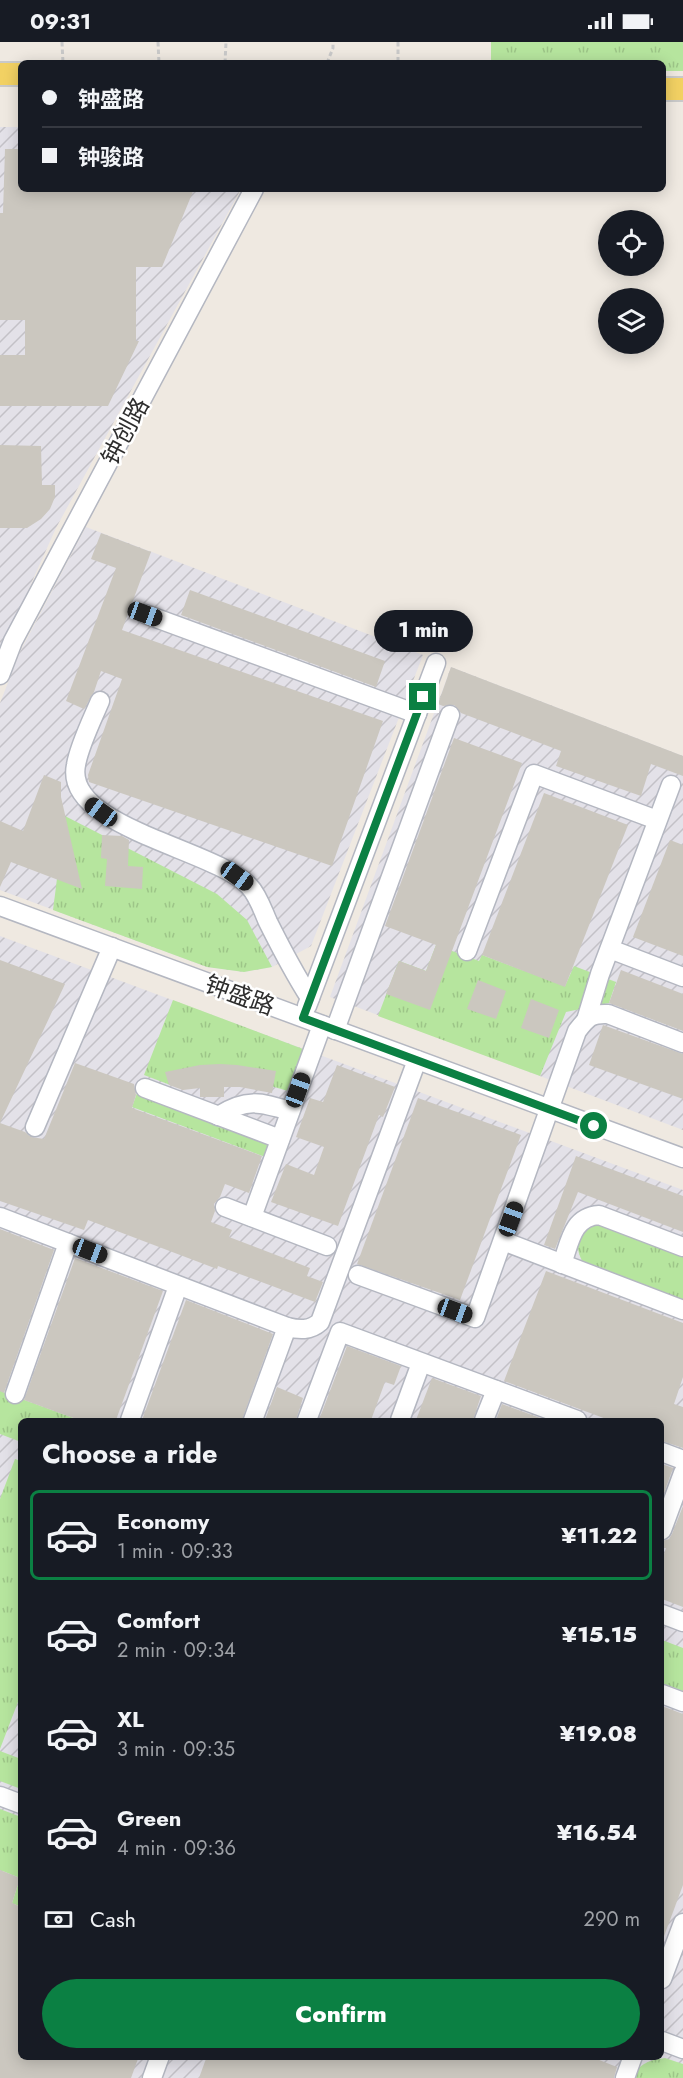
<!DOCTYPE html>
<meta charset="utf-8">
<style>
body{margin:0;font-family:Jost,"Noto Sans SC",sans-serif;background:#20242c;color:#f1f3f6;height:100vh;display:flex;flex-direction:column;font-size:22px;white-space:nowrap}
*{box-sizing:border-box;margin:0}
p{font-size:20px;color:#9ea1a6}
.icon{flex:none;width:33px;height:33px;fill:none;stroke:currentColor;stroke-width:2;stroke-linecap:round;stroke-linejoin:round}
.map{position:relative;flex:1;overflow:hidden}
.drawer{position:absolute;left:18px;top:1376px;width:646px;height:642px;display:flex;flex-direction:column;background:#171b24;border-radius:9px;box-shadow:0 3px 15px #0003}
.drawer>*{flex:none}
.top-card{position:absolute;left:18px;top:18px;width:648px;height:132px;border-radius:9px;box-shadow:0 3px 15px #0003;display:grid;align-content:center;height:132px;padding:0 24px;background:#171b24}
.buttons{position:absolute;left:598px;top:168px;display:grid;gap:12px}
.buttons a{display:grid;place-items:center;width:66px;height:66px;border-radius:50%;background:#171b24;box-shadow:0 3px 15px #0003;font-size:30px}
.end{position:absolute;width:27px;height:27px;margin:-14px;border:8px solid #0b8043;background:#fff;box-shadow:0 0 0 3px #fff}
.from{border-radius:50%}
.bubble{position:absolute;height:42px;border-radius:21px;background:#171b24;box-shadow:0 3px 15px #0003;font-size:20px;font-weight:800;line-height:42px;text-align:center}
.car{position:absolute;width:18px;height:36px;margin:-18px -9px;border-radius:8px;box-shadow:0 0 4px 2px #0007;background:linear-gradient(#222 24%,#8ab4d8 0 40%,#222 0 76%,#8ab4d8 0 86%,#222 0)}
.top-card b{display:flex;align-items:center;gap:21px;height:57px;font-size:22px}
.top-card b+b{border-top:2px solid #363941}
.top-card i{width:15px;height:15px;background:#f1f3f6}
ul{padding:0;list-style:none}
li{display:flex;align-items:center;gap:18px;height:90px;margin:0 12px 9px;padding:0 12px;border:3px solid transparent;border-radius:9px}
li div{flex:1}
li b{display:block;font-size:22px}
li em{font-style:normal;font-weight:800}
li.current{border-color:#0b8043}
li>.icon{width:54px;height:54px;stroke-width:1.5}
h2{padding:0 24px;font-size:27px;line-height:72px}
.pay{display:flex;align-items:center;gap:15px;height:66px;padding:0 24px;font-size:22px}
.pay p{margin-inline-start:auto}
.action{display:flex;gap:12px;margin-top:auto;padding:12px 24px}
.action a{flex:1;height:69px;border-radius:36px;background:#0b8043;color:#fff;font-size:24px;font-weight:800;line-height:69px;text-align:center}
.status{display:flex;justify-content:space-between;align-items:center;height:42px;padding:0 30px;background:#171b24;direction:ltr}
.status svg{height:16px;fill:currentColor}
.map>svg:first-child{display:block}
</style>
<div class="status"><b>09:31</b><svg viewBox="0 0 49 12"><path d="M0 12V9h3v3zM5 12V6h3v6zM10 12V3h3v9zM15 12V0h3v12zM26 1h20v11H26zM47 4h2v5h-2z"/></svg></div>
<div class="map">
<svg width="683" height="2036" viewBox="0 0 683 2036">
<defs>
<pattern id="industrial-furrows" width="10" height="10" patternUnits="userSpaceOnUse" patternTransform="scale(1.5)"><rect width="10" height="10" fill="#e3e1e8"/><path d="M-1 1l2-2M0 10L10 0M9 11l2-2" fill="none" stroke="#c3c1c7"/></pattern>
<pattern id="grass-tufts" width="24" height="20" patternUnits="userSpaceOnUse" patternTransform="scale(1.5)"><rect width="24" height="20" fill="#b6e59e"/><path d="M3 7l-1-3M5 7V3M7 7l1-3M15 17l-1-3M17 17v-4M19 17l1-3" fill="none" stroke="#9dc588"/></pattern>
</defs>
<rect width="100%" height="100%" fill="#efe9e1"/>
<!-- industrial -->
<g fill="url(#industrial-furrows)" fill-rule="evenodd">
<path d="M0,85H21V147H241L56,486L0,611Z"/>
<path d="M86,485L423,613L311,904L272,925L244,930L207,925L0,848V661L20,610Z"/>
<path d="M451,625L683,714V1088L330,955Z"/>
<path d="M0,894L683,1148V2036H0ZM21,1378H662V2014H21Z"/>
</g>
<!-- grass -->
<g fill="url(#grass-tufts)">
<path d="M491,0H683V29H663V21H491Z"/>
<path d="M65,774L217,852L247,878L272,925L244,930L207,925L53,868Z"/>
<path d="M436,903L479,919L482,913L565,944L574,924L616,940L609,961L566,970L540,1034L378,974L399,919L426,929Z"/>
<path d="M173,958L303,1007L288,1049L257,1040L173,1044L144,1033Z"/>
<path d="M137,1051L270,1101L265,1115L132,1065Z"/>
<path d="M599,1180L683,1212V1258L583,1220C576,1209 577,1201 582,1188Z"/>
<path d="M0,1349L79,1378H21V1400L0,1392Z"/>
<path d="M15,1417L21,1419V1652L0,1707V1457Z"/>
<path d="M662,1598L683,1606V1649L662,1641Z"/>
<path d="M0,1709L21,1717V1747L0,1739Z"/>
<path d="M0,1767L21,1775V1865L12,1861L20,1836L0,1828Z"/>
<path d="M665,2016L683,2022V2036H633C639,2021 650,2018 665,2016Z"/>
</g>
<!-- building -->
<g fill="#cbc7bf">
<path d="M5,107H21V147H194L162,225H136V299H139L108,364H0V313H25V278H0V171H3Z"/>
<path d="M0,403L41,404L42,443H55V455L50,467L41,477L27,486H0Z"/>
<path d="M101,491L151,510L122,588L383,679L332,824L89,740L88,733L122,637L101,629L94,650L84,667L66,659L116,526L91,517Z"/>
<path d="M190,548L385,619L376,645L181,573Z"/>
<path d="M451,625L683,714V734L651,722L641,754L556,724L561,709L461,671L454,663L443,664L438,662Z"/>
<path d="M454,696L522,721L430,968L386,952L399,919L426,929L436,903L385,884Z"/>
<path d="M44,733L61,740V755L82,847L11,820L0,845V779L23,789Z"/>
<path d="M544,751L628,783L565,945L482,913Z"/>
<path d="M102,793L122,794L129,798L128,824L143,825L142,847L105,844L107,817L101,816Z"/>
<path d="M670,798L683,803V914L633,895Z"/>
<path d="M0,918L65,942L0,1081L25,1090L31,1095L44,1097L75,1021L134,1042L136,1053L132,1066L262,1114L249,1151L225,1142L220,1155L214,1162L215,1169L211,1180L232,1188L229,1195L310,1226L307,1234L323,1240L315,1260L218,1224L217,1227L88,1178L84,1188L0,1159Z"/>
<path d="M621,928L683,952V989L609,961Z"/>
<path d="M478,938L506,949L496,977L467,967Z"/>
<path d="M531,957L559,968L549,996L521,986Z"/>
<path d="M603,983L683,1012V1057L589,1023Z"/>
<path d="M220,1022L237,1023L276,1029L272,1051L240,1045H224V1055H200V1046L183,1048L169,1043L165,1030L200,1023Z"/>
<path d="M337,1023L395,1045L383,1075L379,1073L338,1184L271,1160L286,1122L314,1133L324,1105L296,1095L310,1056L323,1060Z"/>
<path d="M418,1056L521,1093L460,1258L357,1222Z"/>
<path d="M576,1114L683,1154V1190L578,1150L555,1207L544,1203Z"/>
<path d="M0,1187L54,1208L4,1351L0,1349Z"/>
<path d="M75,1216L163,1249L116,1378H79L24,1358Z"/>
<path d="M546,1229L683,1281V1335L674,1362L683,1365V1406L662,1399V1378H609L504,1339Z"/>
<path d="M186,1258L273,1292L242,1378H142Z"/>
<path d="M347,1304L401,1324L394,1343L385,1340L371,1378H319Z"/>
<path d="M432,1336L481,1354L473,1378H416Z"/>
<path d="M277,1345L303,1356L296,1378H265Z"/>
<path d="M502,1362L546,1378H496Z"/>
<path d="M662,1422L673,1426L662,1457Z"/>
<path d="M683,1464V1565L662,1557V1519L666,1506H662V1499L669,1497L672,1492Z"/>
<path d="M662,1664L683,1672V1843L663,1897Z"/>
<path d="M0,1828L20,1836L12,1861L21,1865V2014H139L131,2036H0Z"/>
<path d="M207,2014H589L617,2025L614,2036H199Z"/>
</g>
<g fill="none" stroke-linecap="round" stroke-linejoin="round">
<defs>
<g id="minor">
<path d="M145,572L417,672"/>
<path d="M0,633L13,599L254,147"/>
<path d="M100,659C92,678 79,704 76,723C63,785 215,807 249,844C258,853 263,869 268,880C281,906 294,931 310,956"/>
<path d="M0,864L683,1116"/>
<path d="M610,907L683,935"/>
<path d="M467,909L534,732L657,778"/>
<path d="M307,964L436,621"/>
<path d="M586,978L600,932L671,743"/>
<path d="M335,988L450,673"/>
<path d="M145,1046L280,1097"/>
<path d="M218,1074C246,1056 260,1060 290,1069"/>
<path d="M35,1085L112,905"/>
<path d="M225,1165L327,1204"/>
<path d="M0,1175L287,1285C299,1288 310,1289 320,1280L417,1018"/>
<path d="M252,1175L322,983"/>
<path d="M503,1199L683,1268"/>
<path d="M562,1222C570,1200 572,1175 599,1173L683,1205"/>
<path d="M358,1233L475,1276L577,989C587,976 591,971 608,972L683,1001"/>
<path d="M15,1352L68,1201"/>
<path d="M130,1378L178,1244"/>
<path d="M253,1378L287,1285"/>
<path d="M307,1378L340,1290L577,1378"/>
<path d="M400,1378L421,1321"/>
<path d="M484,1378L496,1348"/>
<path d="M662,1410L683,1418"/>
<path d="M662,1488L683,1431"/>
<path d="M662,1572L683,1580"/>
<path d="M662,1652L683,1660"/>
<path d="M0,1754L21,1762"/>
<path d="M662,1937L683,1881"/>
<path d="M662,1999L683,2007"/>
<path d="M152,2036L160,2014"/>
<path d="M625,2036L633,2014"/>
</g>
<g id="major">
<path d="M0,32H21"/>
<path d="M663,47H683"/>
</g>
</defs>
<!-- minor casing -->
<use href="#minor" stroke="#b4b7c1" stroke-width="21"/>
<!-- major casing -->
<use href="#major" stroke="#c9c9c9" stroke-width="26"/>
<!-- path -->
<g stroke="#c9c9c9" stroke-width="3" stroke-dasharray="4.5 3" stroke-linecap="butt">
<path d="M62,0L63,21"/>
<path d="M158,0L159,21"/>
<path d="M398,0V21"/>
<path d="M225,21L226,0"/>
<path d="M327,21L333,6V0"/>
</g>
<!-- minor -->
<use href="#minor" stroke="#fff" stroke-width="18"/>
<!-- major -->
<use href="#major" stroke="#f2d163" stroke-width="22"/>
</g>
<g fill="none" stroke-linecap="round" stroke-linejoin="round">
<!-- route -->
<path stroke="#0b8043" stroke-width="8" d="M423,655L303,976L594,1084"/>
</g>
<g text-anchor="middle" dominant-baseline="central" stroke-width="5" stroke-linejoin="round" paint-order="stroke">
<!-- street labels -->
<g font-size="24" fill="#2e2e2e" stroke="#fff">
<text transform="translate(125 389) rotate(-62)">钟创路</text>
<text transform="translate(240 953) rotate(20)">钟盛路</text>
</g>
</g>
</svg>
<div class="buttons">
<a><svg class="icon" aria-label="locate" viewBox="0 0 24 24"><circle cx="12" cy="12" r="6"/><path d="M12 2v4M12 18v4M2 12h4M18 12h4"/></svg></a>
<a><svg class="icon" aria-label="layers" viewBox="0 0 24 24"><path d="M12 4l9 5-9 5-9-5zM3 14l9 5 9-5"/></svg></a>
</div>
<i class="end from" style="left:594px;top:1084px"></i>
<i class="end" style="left:423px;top:655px"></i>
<div class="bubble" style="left:374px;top:568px;width:99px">1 min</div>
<i class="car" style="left:145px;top:572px;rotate:110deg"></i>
<i class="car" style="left:101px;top:770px;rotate:306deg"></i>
<i class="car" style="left:237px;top:834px;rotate:126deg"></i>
<i class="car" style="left:298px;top:1048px;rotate:20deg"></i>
<i class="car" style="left:511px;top:1177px;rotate:20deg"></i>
<i class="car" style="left:90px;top:1209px;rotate:111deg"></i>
<i class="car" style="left:455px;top:1269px;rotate:110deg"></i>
<div class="top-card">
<b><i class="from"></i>钟盛路</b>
<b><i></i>钟骏路</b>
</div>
<section class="drawer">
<h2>Choose a ride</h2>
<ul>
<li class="current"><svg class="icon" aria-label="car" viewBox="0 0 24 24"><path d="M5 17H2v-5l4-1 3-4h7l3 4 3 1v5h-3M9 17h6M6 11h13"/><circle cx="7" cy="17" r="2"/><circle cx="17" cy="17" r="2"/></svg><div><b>Economy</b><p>1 min · 09:33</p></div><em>¥11.22</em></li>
<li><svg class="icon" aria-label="car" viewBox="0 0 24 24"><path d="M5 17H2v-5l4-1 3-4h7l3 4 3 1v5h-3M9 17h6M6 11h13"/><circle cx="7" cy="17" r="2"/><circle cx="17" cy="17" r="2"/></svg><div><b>Comfort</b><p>2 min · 09:34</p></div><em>¥15.15</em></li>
<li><svg class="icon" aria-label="car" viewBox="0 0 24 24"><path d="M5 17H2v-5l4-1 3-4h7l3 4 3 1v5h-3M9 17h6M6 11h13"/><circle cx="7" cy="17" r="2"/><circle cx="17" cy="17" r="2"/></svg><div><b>XL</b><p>3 min · 09:35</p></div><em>¥19.08</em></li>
<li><svg class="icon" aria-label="car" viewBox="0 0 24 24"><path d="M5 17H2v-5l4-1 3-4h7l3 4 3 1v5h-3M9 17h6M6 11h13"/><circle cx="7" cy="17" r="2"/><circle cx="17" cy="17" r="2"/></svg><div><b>Green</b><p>4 min · 09:36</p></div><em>¥16.54</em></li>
</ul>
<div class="pay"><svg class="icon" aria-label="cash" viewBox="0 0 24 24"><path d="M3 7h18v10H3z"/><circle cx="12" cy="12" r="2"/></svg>Cash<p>290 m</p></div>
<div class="action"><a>Confirm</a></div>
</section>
</div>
